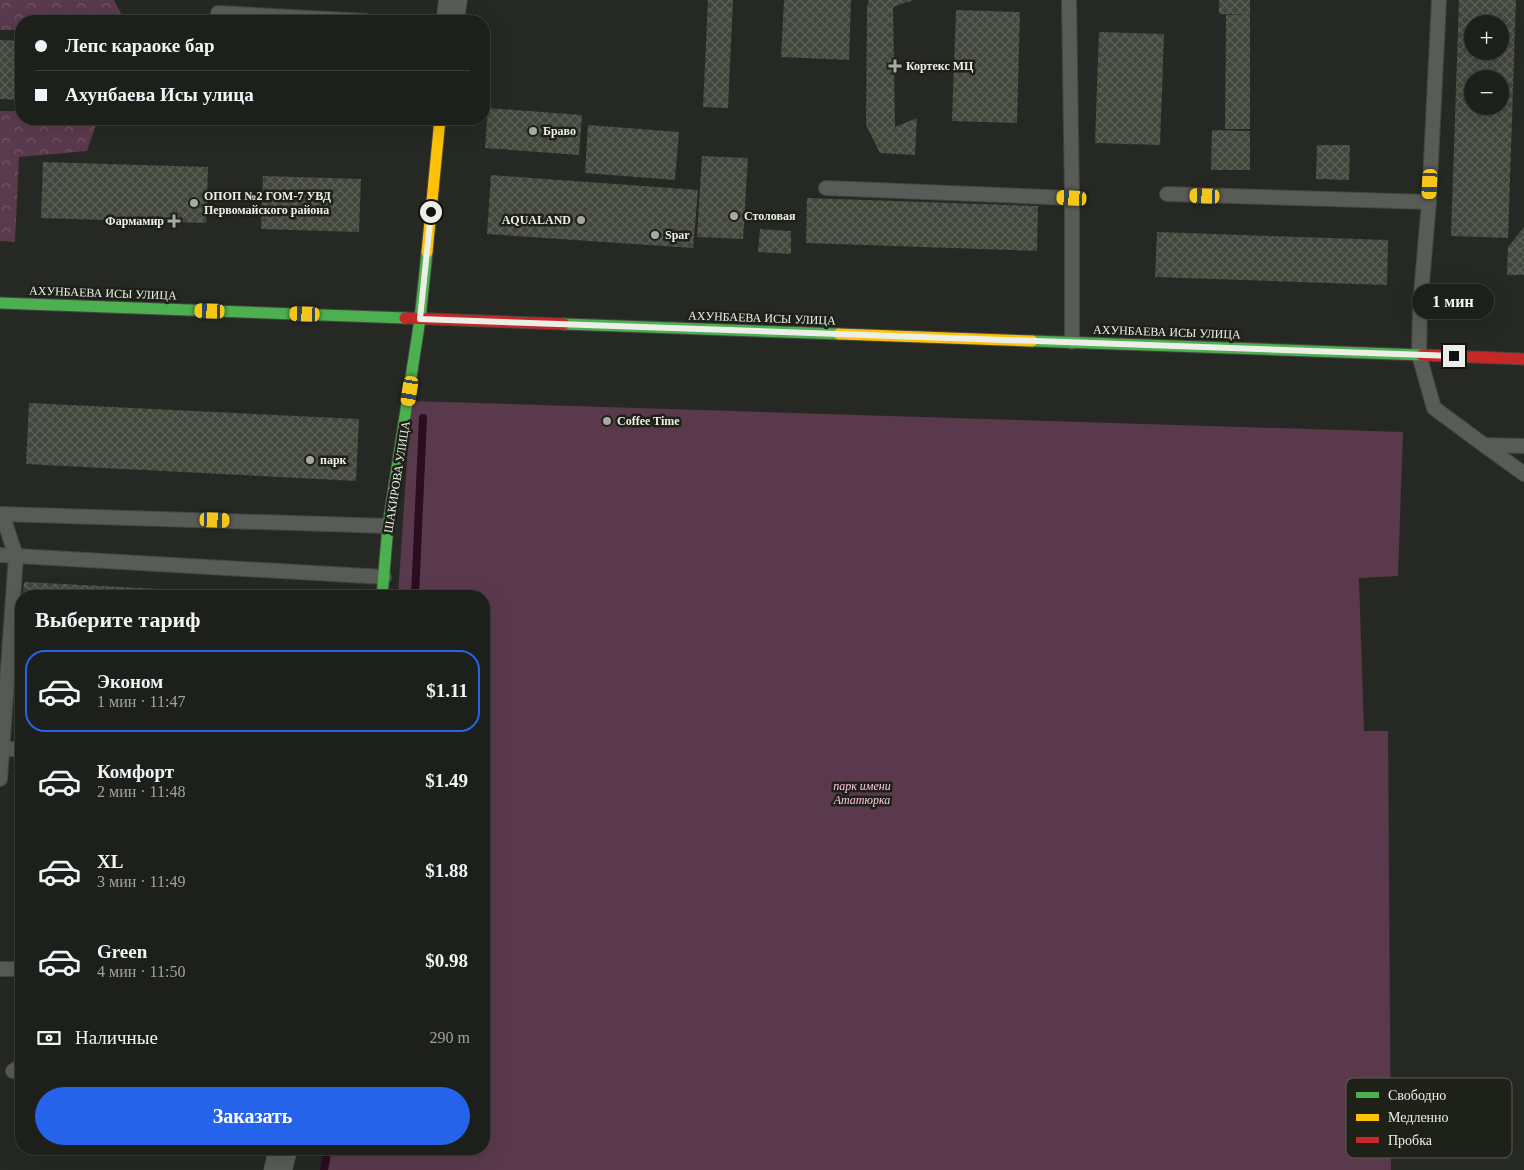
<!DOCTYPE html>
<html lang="ru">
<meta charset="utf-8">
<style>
body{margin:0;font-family:"Times New Roman",serif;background:#292c27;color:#f1f3f6;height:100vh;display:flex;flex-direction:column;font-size:19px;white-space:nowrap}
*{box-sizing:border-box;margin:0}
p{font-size:16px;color:#a0a2a2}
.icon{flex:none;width:28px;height:28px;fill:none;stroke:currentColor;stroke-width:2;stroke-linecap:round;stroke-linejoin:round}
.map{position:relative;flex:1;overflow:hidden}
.drawer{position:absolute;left:15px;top:590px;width:475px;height:565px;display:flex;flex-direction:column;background:#1c1f1a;border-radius:20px;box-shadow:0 5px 20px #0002,0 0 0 1px #3a3d39}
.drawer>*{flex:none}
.guide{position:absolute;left:15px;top:15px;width:475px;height:110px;border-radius:20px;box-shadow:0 5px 20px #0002,0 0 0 1px #3a3d39;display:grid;align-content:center;height:110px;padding:0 20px;background:#1c1f1a}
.buttons{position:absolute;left:1464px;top:15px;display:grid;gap:10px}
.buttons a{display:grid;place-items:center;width:45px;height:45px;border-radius:50%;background:#1c1f1a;box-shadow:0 5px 20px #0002,0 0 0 1px #3a3d39;font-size:25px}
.end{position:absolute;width:22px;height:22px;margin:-11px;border:6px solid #ecefe8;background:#111;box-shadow:0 0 0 2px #111}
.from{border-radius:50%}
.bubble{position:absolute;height:35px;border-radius:18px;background:#1c1f1a;box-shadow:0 5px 20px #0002,0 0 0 1px #3a3d39;font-size:16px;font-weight:700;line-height:35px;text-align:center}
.car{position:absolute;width:15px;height:30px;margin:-15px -8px;border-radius:6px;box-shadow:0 0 4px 1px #0007;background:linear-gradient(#f5c518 24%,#345 0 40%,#f5c518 0 76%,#345 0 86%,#f5c518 0)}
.guide b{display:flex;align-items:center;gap:18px;height:48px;font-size:19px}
.guide b+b{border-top:1px solid #3a3d39}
.guide i{width:12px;height:12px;background:#f1f3f6}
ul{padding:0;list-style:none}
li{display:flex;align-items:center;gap:15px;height:82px;margin:0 10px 8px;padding:0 10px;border:2px solid transparent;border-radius:20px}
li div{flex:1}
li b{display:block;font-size:19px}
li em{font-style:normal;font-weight:700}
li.selected{border-color:#2563eb}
li>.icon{width:45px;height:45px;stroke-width:1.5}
h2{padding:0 20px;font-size:22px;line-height:60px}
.pay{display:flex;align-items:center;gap:12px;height:55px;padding:0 20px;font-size:19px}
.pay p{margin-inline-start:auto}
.button{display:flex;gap:10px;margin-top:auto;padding:10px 20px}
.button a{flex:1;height:58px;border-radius:30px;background:#2563eb;color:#fff;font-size:20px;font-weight:700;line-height:58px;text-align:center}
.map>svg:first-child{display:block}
</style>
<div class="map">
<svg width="1524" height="1170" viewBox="0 0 1524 1170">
<defs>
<pattern id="forest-crowns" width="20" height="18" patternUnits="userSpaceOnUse" patternTransform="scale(1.25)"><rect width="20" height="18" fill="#5b394d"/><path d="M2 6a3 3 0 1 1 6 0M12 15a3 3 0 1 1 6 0" fill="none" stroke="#735667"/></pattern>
<pattern id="building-cross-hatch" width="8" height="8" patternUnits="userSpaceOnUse" patternTransform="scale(1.25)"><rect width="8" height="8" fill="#42463b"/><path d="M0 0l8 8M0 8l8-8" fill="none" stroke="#5d6157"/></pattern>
</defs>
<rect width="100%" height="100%" fill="#262923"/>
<!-- forest -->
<g fill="url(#forest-crowns)">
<path d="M0,0H114L125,21H21V30H0Z"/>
<path d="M0,111H21V119H98L87,151L19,157L15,242L0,241Z"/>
</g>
<!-- park -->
<path fill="#5b394d" d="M411,401L1403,432L1398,576L1359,578L1364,731H1388L1391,1170H321L325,1149H484V596H398Z"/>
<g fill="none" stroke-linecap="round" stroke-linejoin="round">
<!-- stream -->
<g stroke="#2b0c20" stroke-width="8">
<path d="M415,596L423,418"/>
<path d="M324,1170L328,1149"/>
</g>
</g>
<!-- building -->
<g fill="url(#building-cross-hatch)" fill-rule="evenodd">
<path d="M708,0H733L728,108L703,107Z"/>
<path d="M784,0H851L849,60L781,57Z"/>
<path d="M869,0H913L893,7L895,127L917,118L915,155L880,153L866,125L867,7Z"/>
<path d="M1219,0H1250V15L1219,14Z"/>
<path d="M1459,0H1516L1508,238L1451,236ZM1472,24H1500V51H1472ZM1472,79H1500V106H1472Z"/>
<path d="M956,10L1020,12L1017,123L952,121Z"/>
<path d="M1226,15H1250V129H1225Z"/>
<path d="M1099,32L1164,34L1160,145L1095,143Z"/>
<path d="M0,40L21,41V100L0,99Z"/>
<path d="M488,108L582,115L579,155L485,148Z"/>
<path d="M588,125L679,132L675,180L585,173Z"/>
<path d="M1212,130L1250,131V170H1211Z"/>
<path d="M1317,145H1350L1349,180L1316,179Z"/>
<path d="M702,156L748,158L743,239L697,237Z"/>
<path d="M43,162L208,167L206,223L41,218Z"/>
<path d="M491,175L698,190L693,248L487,234Z"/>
<path d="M263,176L361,179L359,232L261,229Z"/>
<path d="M807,198L1038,206L1037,251L806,243Z"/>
<path d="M1524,227V275H1507L1508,247Z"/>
<path d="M760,229L791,231V254L758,252Z"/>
<path d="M1157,232L1388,240L1387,285L1155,277Z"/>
<path d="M29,403L359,419L356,481L26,464Z"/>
<path d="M24,582L275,595V596H23Z"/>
<path d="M44,1149H60L48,1156Z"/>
</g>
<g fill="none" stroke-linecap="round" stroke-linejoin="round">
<defs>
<g id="lane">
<path d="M1069,0L1072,198V342"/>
<path d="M1439,0L1429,202L1420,306L1419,355L1434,408L1484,445L1524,446"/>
<path d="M218,13L366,21"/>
<path d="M826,188L1072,198"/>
<path d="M1167,194L1429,202"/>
<path d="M1484,445L1524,474"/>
<path d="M0,514L388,526"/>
<path d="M0,555L384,577"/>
<path d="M0,748L21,750"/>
<path d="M0,779L16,556L2,514"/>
<path d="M0,969H21"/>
<path d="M13,1071L21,1066"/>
</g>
<g id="street">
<path d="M450,21L453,0"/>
<path d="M278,1170L283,1149"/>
</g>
<g id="fast">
<path d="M0,303L405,318"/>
<path d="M564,324L839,334"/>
<path d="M1032,341L1422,355"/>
<path d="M382,596L388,526L420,319L427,252"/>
</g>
<g id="slow">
<path d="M427,252L440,119"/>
<path d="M839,334L1032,341"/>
</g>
<g id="jam">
<path d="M405,318L564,324"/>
<path d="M1422,355L1524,359"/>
</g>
</defs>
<!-- lane casing -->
<use href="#lane" stroke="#434641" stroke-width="16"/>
<!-- street casing -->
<use href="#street" stroke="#434641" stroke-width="29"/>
<!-- fast casing -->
<use href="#fast" stroke="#434641" stroke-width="13"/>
<!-- slow casing -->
<use href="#slow" stroke="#434641" stroke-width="13"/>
<!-- jam casing -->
<use href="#jam" stroke="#434641" stroke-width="13"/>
<!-- lane -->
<use href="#lane" stroke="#585b56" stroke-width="14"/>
<!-- street -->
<use href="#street" stroke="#585b56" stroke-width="28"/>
<!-- fast -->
<use href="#fast" stroke="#4caf50" stroke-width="11"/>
<!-- slow -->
<use href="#slow" stroke="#ffc107" stroke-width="11"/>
<!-- jam -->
<use href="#jam" stroke="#c62828" stroke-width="11"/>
</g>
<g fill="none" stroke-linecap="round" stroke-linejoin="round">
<!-- route -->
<path stroke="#ecefe8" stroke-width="6" d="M431,212L420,319L1454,356"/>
</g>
<!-- markers -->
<g fill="#a7aaa3" stroke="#1e2117" stroke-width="2">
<path d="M892.5 58.5h5v5h5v5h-5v5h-5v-5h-5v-5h5z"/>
<circle cx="533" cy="131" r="5"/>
<circle cx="194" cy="203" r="5"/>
<circle cx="734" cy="216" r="5"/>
<circle cx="581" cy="220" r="5"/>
<path d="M171.5 213.5h5v5h5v5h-5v5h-5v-5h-5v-5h5z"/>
<circle cx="655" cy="235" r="5"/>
<circle cx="607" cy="421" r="5"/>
<circle cx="310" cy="460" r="5"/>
</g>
<g text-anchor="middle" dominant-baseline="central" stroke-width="5" stroke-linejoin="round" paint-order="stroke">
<!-- poi labels -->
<g font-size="12" font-weight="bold" fill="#ecefe8" stroke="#1e2117" text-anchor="start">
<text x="906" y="66">Кортекс МЦ</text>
<text x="543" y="131">Браво</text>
<text x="204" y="196">ОПОП №2 ГОМ-7 УВД<tspan x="204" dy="14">Первомайского района</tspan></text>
<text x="744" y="216">Столовая</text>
<text x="571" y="220" text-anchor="end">AQUALAND</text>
<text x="164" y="221" text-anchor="end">Фармамир</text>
<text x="665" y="235">Spar</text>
<text x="617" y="421">Coffee Time</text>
<text x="320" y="460">парк</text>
</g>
<!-- street labels -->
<g font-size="12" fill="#ecefe8" stroke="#1e2117">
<text transform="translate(103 293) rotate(2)">АХУНБАЕВА ИСЫ УЛИЦА</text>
<text transform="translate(762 318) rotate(2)">АХУНБАЕВА ИСЫ УЛИЦА</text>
<text transform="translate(1167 332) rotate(2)">АХУНБАЕВА ИСЫ УЛИЦА</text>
<text transform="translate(397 477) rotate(-81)">ШАКИРОВА УЛИЦА</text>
</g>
<!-- park labels -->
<g font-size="12" font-style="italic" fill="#fcc5e6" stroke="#1e2117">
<text x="862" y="786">парк имени<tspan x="862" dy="14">Ататюрка</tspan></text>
</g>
</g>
<!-- legend -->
<rect x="1346" y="1078" width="166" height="80" rx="8" fill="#1e2117" stroke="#5c5f56" stroke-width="1"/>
<rect x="1356" y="1092" width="23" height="6" fill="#4caf50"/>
<rect x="1356" y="1114" width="23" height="7" fill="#ffc107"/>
<rect x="1356" y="1137" width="23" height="6" fill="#c62828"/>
<g font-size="14" fill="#ecefe8">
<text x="1388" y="1100">Свободно</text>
<text x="1388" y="1122">Медленно</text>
<text x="1388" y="1145">Пробка</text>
</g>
</svg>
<div class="buttons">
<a>+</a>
<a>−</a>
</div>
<i class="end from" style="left:431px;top:212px"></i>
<i class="end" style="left:1454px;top:356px"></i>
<div class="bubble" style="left:1412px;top:284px;width:82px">1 мин</div>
<i class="car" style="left:1430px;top:184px;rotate:183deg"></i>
<i class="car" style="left:1205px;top:196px;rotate:272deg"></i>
<i class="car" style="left:1072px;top:198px;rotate:273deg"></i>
<i class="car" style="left:210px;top:311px;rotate:272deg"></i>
<i class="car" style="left:305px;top:314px;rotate:272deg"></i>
<i class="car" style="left:410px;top:391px;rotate:189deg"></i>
<i class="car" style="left:215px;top:520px;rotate:92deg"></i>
<div class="guide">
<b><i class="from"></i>Лепс караоке бар</b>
<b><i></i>Ахунбаева Исы улица</b>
</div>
<section class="drawer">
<h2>Выберите тариф</h2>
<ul>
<li class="selected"><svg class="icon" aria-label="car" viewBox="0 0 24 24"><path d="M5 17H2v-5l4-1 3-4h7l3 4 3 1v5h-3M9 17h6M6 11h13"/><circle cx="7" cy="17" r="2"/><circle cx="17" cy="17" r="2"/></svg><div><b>Эконом</b><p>1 мин · 11:47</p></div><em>$1.11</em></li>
<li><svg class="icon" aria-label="car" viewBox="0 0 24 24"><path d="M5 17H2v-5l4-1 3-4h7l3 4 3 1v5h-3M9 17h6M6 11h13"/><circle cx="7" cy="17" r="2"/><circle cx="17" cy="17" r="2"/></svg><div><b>Комфорт</b><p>2 мин · 11:48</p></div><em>$1.49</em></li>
<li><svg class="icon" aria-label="car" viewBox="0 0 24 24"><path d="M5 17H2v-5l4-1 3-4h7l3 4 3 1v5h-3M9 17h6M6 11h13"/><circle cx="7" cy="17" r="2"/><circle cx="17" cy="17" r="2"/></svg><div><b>XL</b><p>3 мин · 11:49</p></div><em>$1.88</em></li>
<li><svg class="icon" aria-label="car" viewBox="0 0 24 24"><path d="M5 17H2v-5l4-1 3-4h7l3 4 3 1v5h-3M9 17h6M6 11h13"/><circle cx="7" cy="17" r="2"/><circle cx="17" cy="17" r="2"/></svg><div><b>Green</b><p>4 мин · 11:50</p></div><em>$0.98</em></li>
</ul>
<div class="pay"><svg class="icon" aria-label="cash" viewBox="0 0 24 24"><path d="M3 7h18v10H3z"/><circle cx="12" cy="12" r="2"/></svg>Наличные<p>290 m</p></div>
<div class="button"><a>Заказать</a></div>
</section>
</div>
